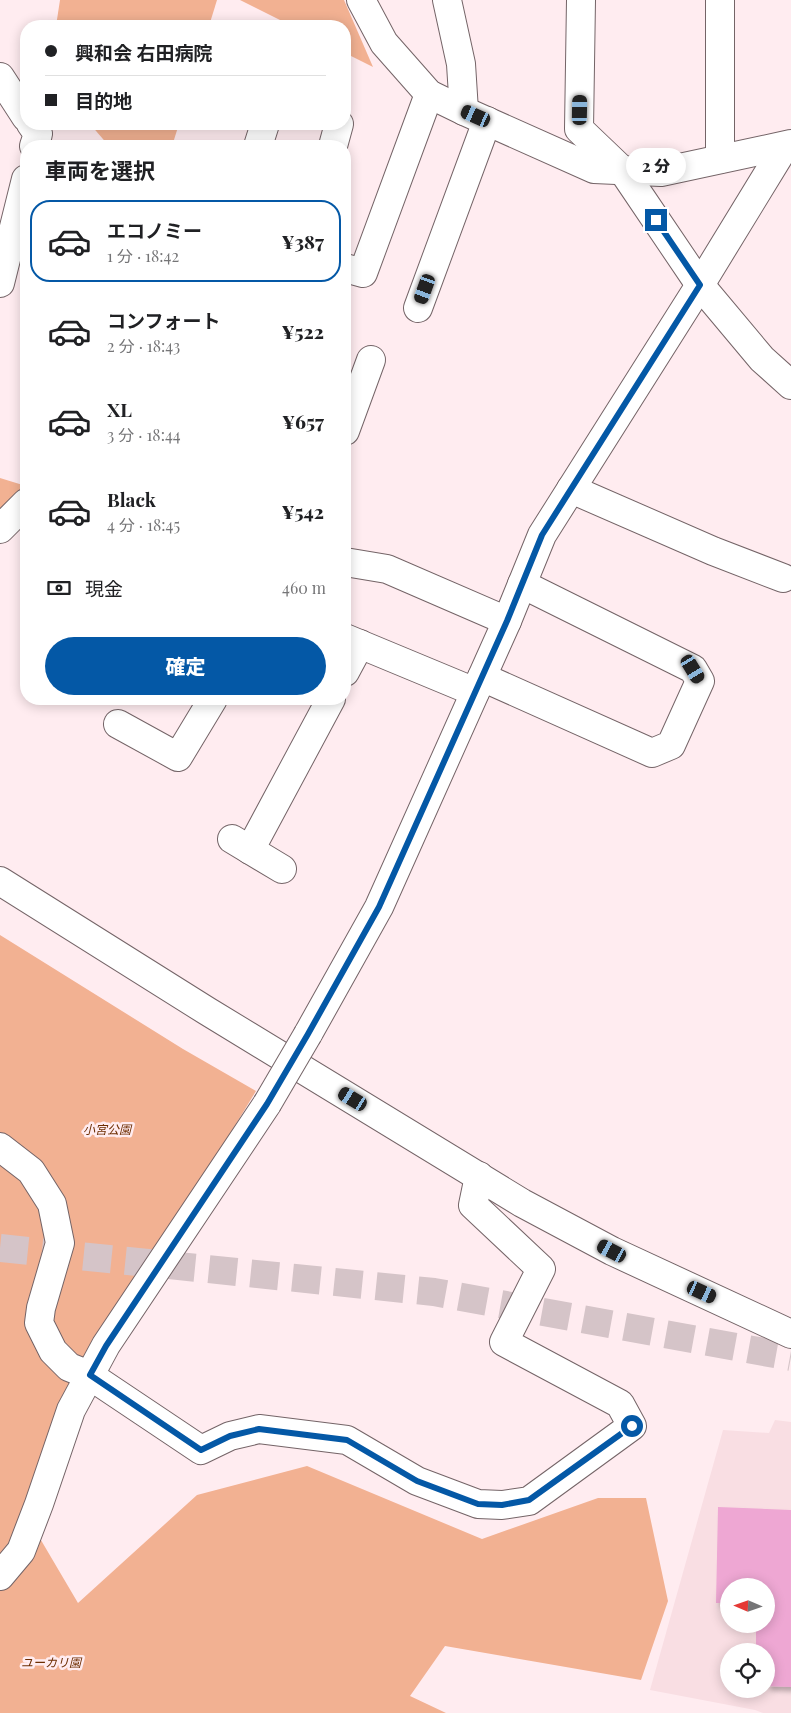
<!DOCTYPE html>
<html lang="ja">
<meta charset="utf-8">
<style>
body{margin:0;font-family:"Playfair Display","Noto Sans JP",serif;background:#f6f6f6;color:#202124;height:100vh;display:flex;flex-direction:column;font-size:19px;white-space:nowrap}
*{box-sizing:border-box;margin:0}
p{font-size:16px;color:#757577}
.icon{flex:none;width:28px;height:28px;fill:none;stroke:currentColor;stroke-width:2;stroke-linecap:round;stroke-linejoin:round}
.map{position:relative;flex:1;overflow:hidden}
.details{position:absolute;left:20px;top:140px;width:331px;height:565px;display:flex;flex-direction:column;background:#fff;border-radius:20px;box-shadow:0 2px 12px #0003}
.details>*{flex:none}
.hud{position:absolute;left:20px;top:20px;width:331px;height:110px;border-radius:20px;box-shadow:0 2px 12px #0003;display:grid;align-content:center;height:110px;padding:0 25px;background:#fff}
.needle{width:32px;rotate:272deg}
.tools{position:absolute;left:720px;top:1578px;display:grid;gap:10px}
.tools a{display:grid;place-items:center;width:55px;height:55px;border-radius:50%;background:#fff;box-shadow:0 2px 12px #0003;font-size:25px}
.end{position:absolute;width:22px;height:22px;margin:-11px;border:6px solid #0458a6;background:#fff;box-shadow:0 0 0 2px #fff}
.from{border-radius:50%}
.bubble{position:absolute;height:35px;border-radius:18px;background:#fff;box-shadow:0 2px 12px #0003;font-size:16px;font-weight:800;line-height:35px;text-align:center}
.car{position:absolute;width:15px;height:30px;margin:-15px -8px;border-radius:6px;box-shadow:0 0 4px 1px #0007;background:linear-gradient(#222 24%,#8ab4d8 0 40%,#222 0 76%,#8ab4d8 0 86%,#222 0)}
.hud b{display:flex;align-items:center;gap:18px;height:48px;font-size:19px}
.hud b+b{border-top:1px solid #e0e0e0}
.hud i{width:12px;height:12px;background:#202124}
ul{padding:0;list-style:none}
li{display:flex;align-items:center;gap:15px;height:82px;margin:0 10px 8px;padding:0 15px;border:2px solid transparent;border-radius:20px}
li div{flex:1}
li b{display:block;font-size:19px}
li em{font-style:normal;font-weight:800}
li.on{border-color:#0458a6}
li>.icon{width:45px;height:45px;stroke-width:1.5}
h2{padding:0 25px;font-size:22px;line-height:60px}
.pay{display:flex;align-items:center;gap:12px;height:55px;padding:0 25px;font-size:19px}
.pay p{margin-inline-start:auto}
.cta{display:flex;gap:10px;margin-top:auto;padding:10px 25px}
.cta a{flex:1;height:58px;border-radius:30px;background:#0458a6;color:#fff;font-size:20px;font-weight:800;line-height:58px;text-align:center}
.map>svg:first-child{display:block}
</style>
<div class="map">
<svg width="791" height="1713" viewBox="0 0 791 1713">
<defs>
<filter id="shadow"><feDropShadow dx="4.5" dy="4.5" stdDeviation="2.5" flood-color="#0004"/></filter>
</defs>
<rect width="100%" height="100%" fill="#ffecf0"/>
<!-- built -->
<path fill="#f9dee3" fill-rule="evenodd" d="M775,1420L791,1422V1713H763L755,1710L650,1690L723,1430L769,1433ZM729,1586H766V1624H729ZM729,1651H766V1689H729Z"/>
<!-- green -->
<g fill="#f2b192">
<path d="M60,0H217L209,26H56Z"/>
<path d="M240,0H344L373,67L345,53V26H292Z"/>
<path d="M90,124H179L172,146H109Z"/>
<path d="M0,478L26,486V503L0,529Z"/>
<path d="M0,935L183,1049L256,1091L143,1277L25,1513L78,1603L197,1495L307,1466L482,1539L598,1498H646L668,1601L641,1680L445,1646L410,1696L446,1713H0Z"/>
</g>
<!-- building -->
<path fill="#eea7d3" filter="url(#shadow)" d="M718,1507L791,1510V1687L766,1686V1651H756V1624H766V1586H729V1603H716Z"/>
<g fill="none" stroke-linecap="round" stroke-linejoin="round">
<!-- minor-tunnel -->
<path stroke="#d5c4c8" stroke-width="28" stroke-dasharray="28 14" stroke-linecap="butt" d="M0,1248L434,1292L791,1357"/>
<defs>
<g id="minor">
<path d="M361,0L384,43L429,94L464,111L594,169L661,172L791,144"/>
<path d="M447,0L461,64L464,111"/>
<path d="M581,0L579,129L623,171L700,285L762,359L791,385"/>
<path d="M720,0V159"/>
<path d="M0,77L26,117"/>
<path d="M31,124L38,134L34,146"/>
<path d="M258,146L265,124"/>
<path d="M333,146L339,124"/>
<path d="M345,268L363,273L429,94"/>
<path d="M0,283L26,179"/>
<path d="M418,308L487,121"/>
<path d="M345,431L371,360"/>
<path d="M571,489L713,551L783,578"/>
<path d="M0,529L26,503"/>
<path d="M345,562L387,569L507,621"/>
<path d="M345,638L475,692"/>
<path d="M345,672L360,644"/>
<path d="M482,677L652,753L671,745L700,681L693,669L522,584"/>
<path d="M118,724L178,757L213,699"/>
<path d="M232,839L282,869"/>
<path d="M250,850L331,699"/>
<path d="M0,881L207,1011L522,1203L612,1251L791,1334"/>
<path d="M308,1034L379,907L507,621L542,535L700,285L785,146"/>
<path d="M0,1147L31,1171L52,1204L60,1243L41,1308L39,1323L53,1351L69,1367L89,1375L201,1450L230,1436L259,1429L347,1440L417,1481L478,1504L502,1505L529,1501L632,1426L620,1404L504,1342L541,1269L473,1205L479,1176"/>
<path d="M0,1576L21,1551L39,1504L71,1410L106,1345L267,1104"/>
</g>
</defs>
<!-- minor casing -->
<use href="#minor" stroke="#746467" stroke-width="30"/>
<!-- minor -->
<use href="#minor" stroke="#fff" stroke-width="28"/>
<defs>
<path id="minor-bridge" d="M267,1104L308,1034"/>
</defs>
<!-- minor-bridge casing -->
<use href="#minor-bridge" stroke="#746467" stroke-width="30" stroke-linecap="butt"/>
<!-- minor-bridge -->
<use href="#minor-bridge" stroke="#fff" stroke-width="28"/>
</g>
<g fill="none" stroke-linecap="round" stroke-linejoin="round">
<!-- route -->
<path stroke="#0458a6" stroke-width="6" d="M632,1426L529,1500L502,1505L478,1504L417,1481L347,1440L259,1429L230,1436L201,1450L90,1375L106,1346L267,1104L308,1034L379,907L507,621L542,535L700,285L656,220"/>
</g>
<g text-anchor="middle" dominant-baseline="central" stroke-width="5" stroke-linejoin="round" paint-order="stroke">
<!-- park labels -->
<g font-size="12" font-style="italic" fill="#6d2d01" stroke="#ffecf0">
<text x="107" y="1129">小宮公園</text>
<text x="51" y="1662">ユーカリ園</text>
</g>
</g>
</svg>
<div class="tools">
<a><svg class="needle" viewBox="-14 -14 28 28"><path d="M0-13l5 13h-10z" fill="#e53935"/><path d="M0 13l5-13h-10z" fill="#757577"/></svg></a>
<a><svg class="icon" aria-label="locate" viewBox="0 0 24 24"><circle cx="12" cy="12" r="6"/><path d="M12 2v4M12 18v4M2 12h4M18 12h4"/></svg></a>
</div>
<i class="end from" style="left:632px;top:1426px"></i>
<i class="end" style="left:656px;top:220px"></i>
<div class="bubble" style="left:626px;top:148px;width:60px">2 分</div>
<i class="car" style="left:580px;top:110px;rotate:1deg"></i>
<i class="car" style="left:476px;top:116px;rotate:294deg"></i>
<i class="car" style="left:425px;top:289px;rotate:200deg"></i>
<i class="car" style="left:693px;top:669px;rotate:149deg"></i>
<i class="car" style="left:353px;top:1099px;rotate:301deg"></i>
<i class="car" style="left:612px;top:1251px;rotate:298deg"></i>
<i class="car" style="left:702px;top:1292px;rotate:115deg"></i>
<div class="hud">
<b><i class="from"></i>興和会 右田病院</b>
<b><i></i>目的地</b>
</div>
<section class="details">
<h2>車両を選択</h2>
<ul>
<li class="on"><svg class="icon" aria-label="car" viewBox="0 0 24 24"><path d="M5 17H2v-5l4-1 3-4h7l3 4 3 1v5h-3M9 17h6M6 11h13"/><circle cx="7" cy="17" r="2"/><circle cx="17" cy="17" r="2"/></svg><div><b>エコノミー</b><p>1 分 · 18:42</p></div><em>¥387</em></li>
<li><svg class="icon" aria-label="car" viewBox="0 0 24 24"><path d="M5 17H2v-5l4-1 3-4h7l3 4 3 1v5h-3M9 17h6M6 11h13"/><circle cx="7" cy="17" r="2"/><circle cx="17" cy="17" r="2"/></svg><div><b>コンフォート</b><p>2 分 · 18:43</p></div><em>¥522</em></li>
<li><svg class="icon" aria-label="car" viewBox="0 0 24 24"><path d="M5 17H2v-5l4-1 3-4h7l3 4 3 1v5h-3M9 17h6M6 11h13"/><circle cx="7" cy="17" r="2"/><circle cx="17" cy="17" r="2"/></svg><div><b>XL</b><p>3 分 · 18:44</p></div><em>¥657</em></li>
<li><svg class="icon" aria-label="car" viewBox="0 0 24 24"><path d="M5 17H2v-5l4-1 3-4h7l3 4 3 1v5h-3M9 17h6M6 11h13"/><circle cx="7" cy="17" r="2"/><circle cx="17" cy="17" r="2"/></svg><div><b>Black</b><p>4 分 · 18:45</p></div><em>¥542</em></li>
</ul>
<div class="pay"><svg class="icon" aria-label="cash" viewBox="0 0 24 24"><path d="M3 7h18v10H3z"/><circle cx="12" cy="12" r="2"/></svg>現金<p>460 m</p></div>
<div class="cta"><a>確定</a></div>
</section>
</div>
